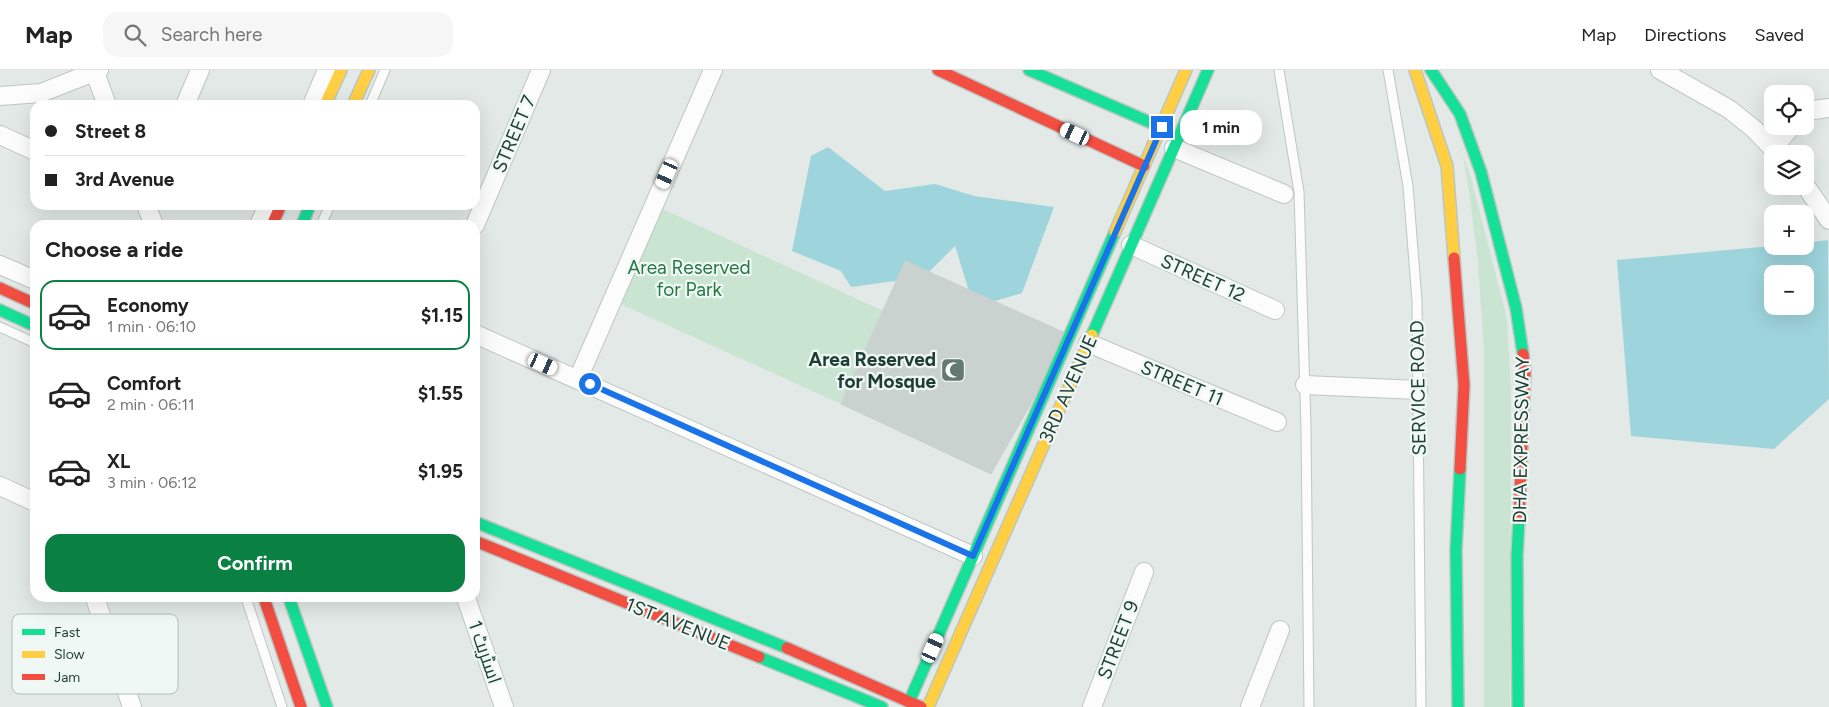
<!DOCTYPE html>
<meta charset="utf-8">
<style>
body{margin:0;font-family:Figtree,Cairo,sans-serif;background:#f6f6f6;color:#222;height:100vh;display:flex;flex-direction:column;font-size:19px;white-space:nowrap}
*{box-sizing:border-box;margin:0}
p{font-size:16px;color:#767676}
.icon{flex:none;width:28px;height:28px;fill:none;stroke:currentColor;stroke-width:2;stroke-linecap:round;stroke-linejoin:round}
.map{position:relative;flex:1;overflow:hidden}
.sheet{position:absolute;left:30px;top:150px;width:450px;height:382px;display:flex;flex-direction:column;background:#fff;border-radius:15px;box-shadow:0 5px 20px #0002}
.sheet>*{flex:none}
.guide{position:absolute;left:30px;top:30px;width:450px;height:110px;border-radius:15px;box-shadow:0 5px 20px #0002;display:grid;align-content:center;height:110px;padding:0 15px;background:#fff}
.controls{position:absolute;left:1764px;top:15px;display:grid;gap:10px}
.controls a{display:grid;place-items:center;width:50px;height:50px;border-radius:10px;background:#fff;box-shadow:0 5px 20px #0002;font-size:25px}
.end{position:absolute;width:22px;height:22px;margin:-11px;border:6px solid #1a73e8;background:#fff;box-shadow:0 0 0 2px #fff}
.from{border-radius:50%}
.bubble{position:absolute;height:35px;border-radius:15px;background:#fff;box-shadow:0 5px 20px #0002;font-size:16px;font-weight:700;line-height:35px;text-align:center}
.car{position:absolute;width:15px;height:30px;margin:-15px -8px;border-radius:6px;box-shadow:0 0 4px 1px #0007;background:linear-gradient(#fff 24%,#345 0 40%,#fff 0 76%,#345 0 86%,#fff 0)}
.guide b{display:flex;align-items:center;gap:18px;height:48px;font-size:19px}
.guide b+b{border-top:1px solid #e0e0e0}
.guide i{width:12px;height:12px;background:#222}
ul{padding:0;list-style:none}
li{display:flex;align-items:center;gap:15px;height:70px;margin:0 10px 8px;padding:0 5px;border:2px solid transparent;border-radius:15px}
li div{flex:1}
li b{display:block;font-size:19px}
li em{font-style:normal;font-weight:700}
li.current{border-color:#0b8043}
li>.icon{width:45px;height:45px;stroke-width:1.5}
h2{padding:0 15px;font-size:22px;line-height:60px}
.action{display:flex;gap:10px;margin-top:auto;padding:10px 15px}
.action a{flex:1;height:58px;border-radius:15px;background:#0b8043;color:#fff;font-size:20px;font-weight:700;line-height:58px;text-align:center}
header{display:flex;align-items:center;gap:30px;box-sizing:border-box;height:70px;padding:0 25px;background:#fff;border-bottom:1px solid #e0e0e0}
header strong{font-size:24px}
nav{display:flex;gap:28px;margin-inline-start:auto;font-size:18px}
.search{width:350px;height:45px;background:#f6f6f6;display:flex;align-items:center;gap:12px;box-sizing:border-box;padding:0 18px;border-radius:15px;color:#767676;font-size:19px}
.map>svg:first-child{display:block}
</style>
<header>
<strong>Map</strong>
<div class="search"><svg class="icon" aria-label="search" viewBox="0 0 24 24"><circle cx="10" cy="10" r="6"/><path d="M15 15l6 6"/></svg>Search here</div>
<nav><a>Map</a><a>Directions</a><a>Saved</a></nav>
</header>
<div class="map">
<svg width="1829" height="637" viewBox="0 0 1829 637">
<rect width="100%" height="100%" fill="#e2e9e6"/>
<!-- green -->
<g fill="#c9e4d1">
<path d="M1463,86L1471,108L1507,249L1511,323L1510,637H1484V281L1478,191L1470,128Z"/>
<path d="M654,135L883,241L841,334L612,230Z"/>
</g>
<!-- water -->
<g fill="#9ed4dc" fill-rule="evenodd">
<path d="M828,77L885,121L935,114L974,126L1054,137L1022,223L974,237L955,176L924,207L851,217L841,201L792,181L811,86Z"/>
<path d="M1828,170L1829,329L1774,379L1631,366L1617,190L1772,176H1805V173ZM1772,204H1805V236H1772Z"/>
</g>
<!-- building -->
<path fill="#cad2cf" stroke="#cbd2cf" d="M905,191L1070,265L991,404L841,334Z"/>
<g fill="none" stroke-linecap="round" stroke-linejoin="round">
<defs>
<g id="lane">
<path d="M1279,0L1299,122L1306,358L1309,637"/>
<path d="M1388,0L1408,116L1417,231L1421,637"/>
<path d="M370,35L385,0"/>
<path d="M321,155L330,135"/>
<path d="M0,257L35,273"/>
<path d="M246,528L282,637"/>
</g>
<g id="street">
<path d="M94,0L107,35"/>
<path d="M1660,0L1729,39L1754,59L1778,84"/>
<path d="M0,26L41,23L99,0"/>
<path d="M185,35L200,0"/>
<path d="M312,35L327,0"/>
<path d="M1805,43L1807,41L1829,38"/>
<path d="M0,65L35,81"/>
<path d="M1174,78L1284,124"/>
<path d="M1773,78L1792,56"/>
<path d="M1805,115L1829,150"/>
<path d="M146,135L154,155"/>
<path d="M259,155L268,135"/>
<path d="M475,155L541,0"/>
<path d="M1131,175L1275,240"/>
<path d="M0,195L35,210"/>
<path d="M475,264L973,486"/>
<path d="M1088,273L1277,352"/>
<path d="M578,309L713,0"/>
<path d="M1305,315L1418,320"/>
<path d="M0,416L35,432"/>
<path d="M95,528L132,637"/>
<path d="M466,528L504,637"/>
<path d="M1092,637L1144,502"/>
<path d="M1250,637L1280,560"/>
</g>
<g id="fast">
<path d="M1029,0L1161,57"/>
<path d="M1431,0L1460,44L1481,102L1516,238L1523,284"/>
<path d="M302,155L310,135"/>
<path d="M0,240L35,256"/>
<path d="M1092,265L1208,0"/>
<path d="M475,452L787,578"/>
<path d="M289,528L327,637"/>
<path d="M759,587L882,637"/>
<path d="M909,632L1115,162"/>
<path d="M1458,637L1456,480L1460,399"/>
<path d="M1518,637L1517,486L1519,449"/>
</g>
<g id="slow">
<path d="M1415,0L1447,96L1454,188"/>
<path d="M325,35L341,0"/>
<path d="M353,35L369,0"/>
<path d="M1115,162L1186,0"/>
<path d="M928,637L1092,265"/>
</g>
<g id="jam">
<path d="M938,0L1144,96"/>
<path d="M272,155L281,135"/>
<path d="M1454,188L1464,315L1460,399"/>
<path d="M0,218L35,234"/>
<path d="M1519,449L1525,301L1523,284"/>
<path d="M475,471L759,587"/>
<path d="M264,528L301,637"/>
<path d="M787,578L921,637"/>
</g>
</defs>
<!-- lane casing -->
<use href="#lane" stroke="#bfc6c3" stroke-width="11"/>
<!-- street casing -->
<use href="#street" stroke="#bfc6c3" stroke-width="20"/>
<!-- fast casing -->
<use href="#fast" stroke="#bdc6c3" stroke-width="14"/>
<!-- slow casing -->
<use href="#slow" stroke="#bdc6c3" stroke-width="14"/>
<!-- jam casing -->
<use href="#jam" stroke="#bdc6c3" stroke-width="14"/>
<!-- lane -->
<use href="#lane" stroke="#fbfcfb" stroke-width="9"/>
<!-- street -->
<use href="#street" stroke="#fbfcfb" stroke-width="18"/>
<!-- fast -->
<use href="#fast" stroke="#16e098" stroke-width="11"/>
<!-- slow -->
<use href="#slow" stroke="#ffcf43" stroke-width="11"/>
<!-- jam -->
<use href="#jam" stroke="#f24e42" stroke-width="11"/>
</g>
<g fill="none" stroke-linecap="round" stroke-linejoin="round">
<!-- route -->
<path stroke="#1a73e8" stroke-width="6" d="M590,314L973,486L1162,57"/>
</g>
<!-- icons -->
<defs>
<symbol id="mosque-square" viewBox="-11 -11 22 22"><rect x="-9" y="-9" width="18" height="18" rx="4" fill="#637972" stroke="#eff8f4"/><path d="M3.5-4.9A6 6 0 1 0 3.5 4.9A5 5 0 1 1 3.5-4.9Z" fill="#fff"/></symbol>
</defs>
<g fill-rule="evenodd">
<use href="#mosque-square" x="939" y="286" width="28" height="28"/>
</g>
<g text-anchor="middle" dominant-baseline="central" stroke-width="4.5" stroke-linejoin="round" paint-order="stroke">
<!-- street labels -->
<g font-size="19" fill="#1e3d34" stroke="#eff8f4">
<text transform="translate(514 64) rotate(-67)">STREET 7</text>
<text transform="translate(1203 208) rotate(24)">STREET 12</text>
<text transform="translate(1182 313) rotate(23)">STREET 11</text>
<text transform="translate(1418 318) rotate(-91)">SERVICE ROAD</text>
<text transform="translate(1068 319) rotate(-66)">3RD AVENUE</text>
<text transform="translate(1521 370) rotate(-89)">DHA EXPRESSWAY</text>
<text transform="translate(678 554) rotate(22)">1ST AVENUE</text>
<text transform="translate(1118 570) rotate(-69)">STREET 9</text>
<text transform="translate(485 582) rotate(71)">اسٹریٹ 1</text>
</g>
<!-- park labels -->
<g font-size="19" fill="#257843" stroke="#eff8f4">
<text x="689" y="197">Area Reserved<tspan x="689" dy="22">for Park</tspan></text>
</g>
<!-- poi labels -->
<g font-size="19" font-weight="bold" fill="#1e3d34" stroke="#eff8f4" text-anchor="end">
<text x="936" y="289">Area Reserved<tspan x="936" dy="22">for Mosque</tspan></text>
</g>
</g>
<!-- legend -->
<rect x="12" y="544" width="166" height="80" rx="8" fill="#eff8f4" stroke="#b0c0ba" stroke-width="1"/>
<rect x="22" y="559" width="23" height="6" fill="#16e098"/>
<rect x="22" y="581" width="23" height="7" fill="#ffcf43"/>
<rect x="22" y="604" width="23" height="6" fill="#f24e42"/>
<g font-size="14" fill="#1e3d34">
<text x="54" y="567">Fast</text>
<text x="54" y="589">Slow</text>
<text x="54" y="612">Jam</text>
</g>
</svg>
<div class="controls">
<a><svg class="icon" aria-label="locate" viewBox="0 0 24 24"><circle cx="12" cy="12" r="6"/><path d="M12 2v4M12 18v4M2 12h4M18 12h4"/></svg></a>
<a><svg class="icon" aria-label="layers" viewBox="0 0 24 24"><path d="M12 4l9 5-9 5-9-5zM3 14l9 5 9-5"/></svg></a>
<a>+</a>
<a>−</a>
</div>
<i class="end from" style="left:590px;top:314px"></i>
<i class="end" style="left:1162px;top:57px"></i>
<div class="bubble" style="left:1180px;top:40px;width:82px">1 min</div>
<i class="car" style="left:1075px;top:64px;rotate:295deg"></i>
<i class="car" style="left:667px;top:104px;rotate:204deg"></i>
<i class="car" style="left:543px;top:294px;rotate:114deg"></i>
<i class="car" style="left:933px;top:578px;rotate:24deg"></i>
<div class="guide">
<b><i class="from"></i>Street 8</b>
<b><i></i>3rd Avenue</b>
</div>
<section class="sheet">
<h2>Choose a ride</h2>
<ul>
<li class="current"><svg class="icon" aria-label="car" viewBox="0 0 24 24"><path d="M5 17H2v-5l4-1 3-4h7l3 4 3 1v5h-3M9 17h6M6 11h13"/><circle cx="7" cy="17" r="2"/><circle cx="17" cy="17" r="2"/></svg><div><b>Economy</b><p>1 min · 06:10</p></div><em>$1.15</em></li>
<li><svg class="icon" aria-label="car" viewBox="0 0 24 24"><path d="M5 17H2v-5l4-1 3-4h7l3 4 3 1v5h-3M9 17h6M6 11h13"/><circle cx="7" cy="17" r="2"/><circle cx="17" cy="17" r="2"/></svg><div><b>Comfort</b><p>2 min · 06:11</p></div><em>$1.55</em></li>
<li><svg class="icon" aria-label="car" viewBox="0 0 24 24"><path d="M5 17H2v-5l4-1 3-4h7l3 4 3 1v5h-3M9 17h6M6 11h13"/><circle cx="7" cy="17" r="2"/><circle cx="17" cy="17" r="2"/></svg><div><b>XL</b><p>3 min · 06:12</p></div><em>$1.95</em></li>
</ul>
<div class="action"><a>Confirm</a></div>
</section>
</div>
